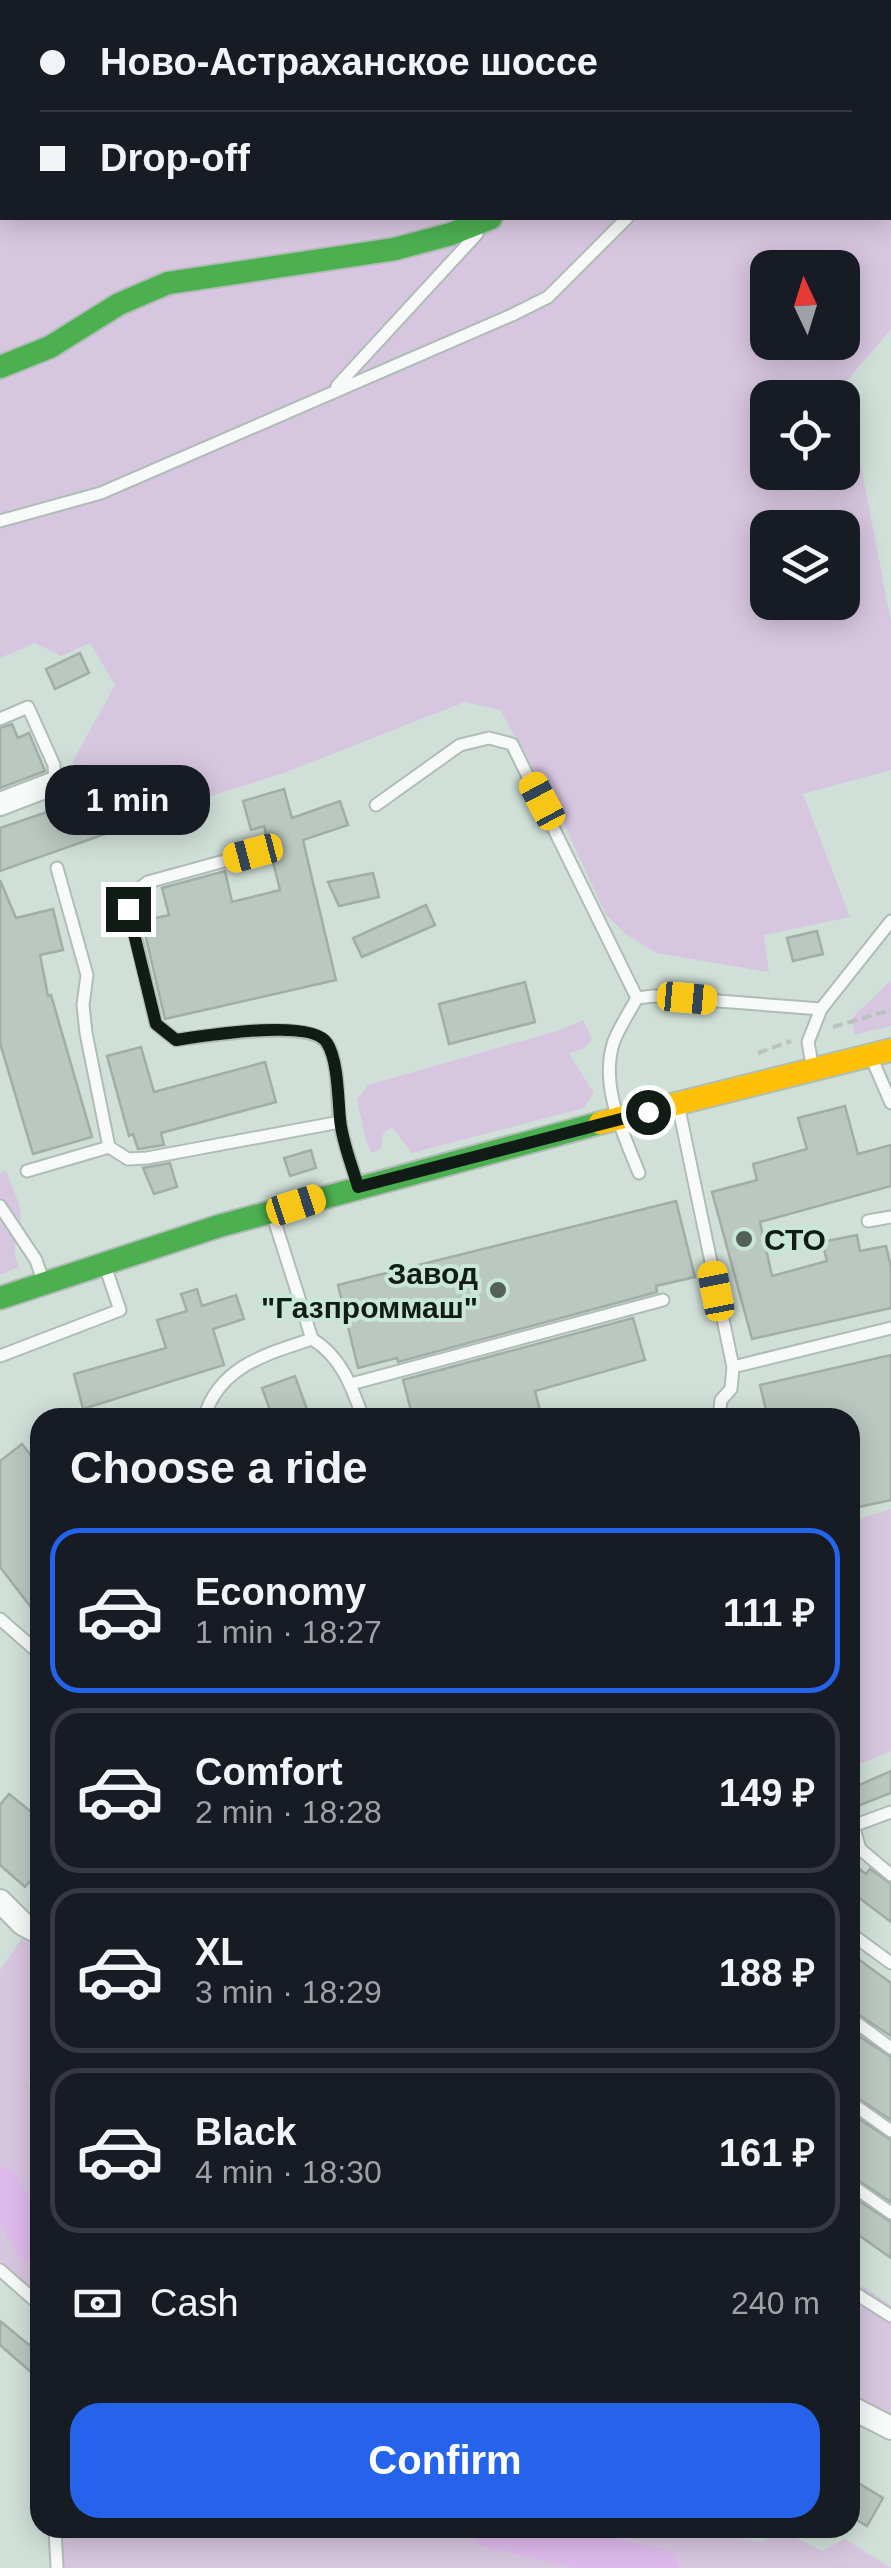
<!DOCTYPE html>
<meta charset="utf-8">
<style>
body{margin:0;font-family:Helvetica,sans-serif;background:#20242c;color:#f1f3f6;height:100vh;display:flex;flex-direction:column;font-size:38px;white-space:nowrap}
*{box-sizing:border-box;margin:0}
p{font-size:32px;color:#9ea1a6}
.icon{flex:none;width:55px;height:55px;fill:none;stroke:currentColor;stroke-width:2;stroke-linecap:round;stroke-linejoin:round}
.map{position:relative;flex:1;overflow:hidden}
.sheet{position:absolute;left:30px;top:1408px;width:830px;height:1130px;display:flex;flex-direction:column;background:#171b24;border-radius:30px;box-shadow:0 5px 25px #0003}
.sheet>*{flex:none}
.hud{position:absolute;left:0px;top:0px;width:892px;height:220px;box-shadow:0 5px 25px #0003;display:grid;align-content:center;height:220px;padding:0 40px;background:#171b24}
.needle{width:65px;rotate:356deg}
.controls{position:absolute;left:750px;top:250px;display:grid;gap:20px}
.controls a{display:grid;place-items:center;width:110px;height:110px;border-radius:20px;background:#171b24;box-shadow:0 5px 25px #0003;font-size:50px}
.end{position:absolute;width:45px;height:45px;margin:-22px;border:12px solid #111c17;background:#fff;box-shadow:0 0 0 5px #fff}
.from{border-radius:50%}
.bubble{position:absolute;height:70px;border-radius:30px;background:#171b24;box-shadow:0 5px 25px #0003;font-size:32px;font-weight:800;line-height:70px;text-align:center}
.car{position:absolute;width:30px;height:60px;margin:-30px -15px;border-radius:12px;box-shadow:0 0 8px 2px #0007;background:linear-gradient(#f5c518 24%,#345 0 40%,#f5c518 0 76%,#345 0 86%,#f5c518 0)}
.hud b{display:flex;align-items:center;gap:35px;height:95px;font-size:38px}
.hud b+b{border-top:2px solid #363941}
.hud i{width:25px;height:25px;background:#f1f3f6}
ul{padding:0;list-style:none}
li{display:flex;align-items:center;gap:30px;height:165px;margin:0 20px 15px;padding:0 20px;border:5px solid #363941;border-radius:30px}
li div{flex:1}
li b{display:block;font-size:38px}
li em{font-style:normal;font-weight:800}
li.active{border-color:#2563eb}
li>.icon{width:90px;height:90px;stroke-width:1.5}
h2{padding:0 40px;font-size:45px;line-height:120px}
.pay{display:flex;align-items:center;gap:25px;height:110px;padding:0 40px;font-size:38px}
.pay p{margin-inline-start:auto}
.button{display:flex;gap:20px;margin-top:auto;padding:20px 40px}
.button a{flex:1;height:115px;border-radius:30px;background:#2563eb;color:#fff;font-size:40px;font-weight:800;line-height:115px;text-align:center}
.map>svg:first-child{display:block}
</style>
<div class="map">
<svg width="891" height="2568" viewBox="0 0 891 2568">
<rect width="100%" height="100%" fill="#d0e0d8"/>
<!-- green -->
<g fill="#d7c6e0" fill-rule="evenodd">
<path d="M0,0H891V329L845,383L891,622V770L803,794L850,917L764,935L769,972L656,953L627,935L606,915L560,815L500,710L465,702L281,774L128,822L72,763L115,685L90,643L61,656L35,643L0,658ZM2,2H890V218H2ZM768,268H842V342H768ZM768,398H842V472H768ZM768,528H842V602H768Z"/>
<path d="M891,980V1026L854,1035L852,1018Z"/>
<path d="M583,1020L592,1040L584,1048L569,1054L594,1093L584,1108L412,1153L392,1127L383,1134L381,1149L372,1153L366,1141L357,1099L368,1085L560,1030Z"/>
<path d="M6,1170C10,1184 22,1205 21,1218C20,1240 9,1243 19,1267L0,1275V1173Z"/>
<path d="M891,1509V1751L850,1768V1522Z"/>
<path d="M25,1934L40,1940V2054L28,2083L40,2097V2297L0,2261V1970Z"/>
<path d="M850,2278L891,2305V2420L850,2399Z"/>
<path d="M61,2528H685L761,2542L783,2531L822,2551L845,2539L891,2568H64Z"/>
</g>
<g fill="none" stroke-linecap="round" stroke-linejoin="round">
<!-- river -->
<g stroke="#debaeb" stroke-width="38">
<path d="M0,2186L34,2243L40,2246"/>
<path d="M488,2528L660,2568"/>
</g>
</g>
<!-- building -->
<g fill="#bbc8c2" stroke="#a1ada7" stroke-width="2.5">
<path d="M80,653L89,673L55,689L46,669Z"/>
<path d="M12,724L18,738L29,733L45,771L0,788V728Z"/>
<path d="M284,789L292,818L340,801L348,825L303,840L336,980L165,1019L142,921L169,915L162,888L225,871L232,902L280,890L264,826L251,830L243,801Z"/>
<path d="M94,796L108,833L0,871V828Z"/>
<path d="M373,873L379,897L339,906L328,882Z"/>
<path d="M0,880L16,918L53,909L63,950L40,955L48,996L51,995L92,1137L33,1154L0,1043Z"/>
<path d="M426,905L435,925L362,957L353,938Z"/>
<path d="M817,931L823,954L793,961L787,938Z"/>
<path d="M525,982L535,1022L449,1044L439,1004Z"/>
<path d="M141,1047L154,1092L265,1062L276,1102L161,1133L164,1145L138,1149L133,1134L129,1136L107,1056Z"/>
<path d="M845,1106L858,1154L891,1145V1186L760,1222L772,1276L827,1261L822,1242L857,1235L860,1251L886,1246L891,1267V1308L752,1339L712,1192L757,1180L753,1164L807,1149L798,1118Z"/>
<path d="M311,1150L316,1168L290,1176L284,1158Z"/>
<path d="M170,1163L177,1187L154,1194L143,1168Z"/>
<path d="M676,1201L695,1277L656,1286L657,1292L398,1362L397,1358L358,1368L338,1285Z"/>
<path d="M197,1289L202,1306L236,1295L244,1319L213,1329L224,1365L83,1409L74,1374L166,1348L157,1320L187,1311L181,1294Z"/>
<path d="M633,1318L645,1360L535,1391L542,1418H413L403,1380Z"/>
<path d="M891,1355V1500L850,1509V1418H768L760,1385Z"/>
<path d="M295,1376L310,1418H273L262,1388Z"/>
<path d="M22,1444L40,1467V1619L0,1567V1461Z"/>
<path d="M891,1771V1793L850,1809V1789Z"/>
<path d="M9,1794L40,1819V1891L29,1882L25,1887L0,1865V1805Z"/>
<path d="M850,1862L866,1874L870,1869L891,1884V1922L850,1891Z"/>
<path d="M850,1953L891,1983V2036L850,2009Z"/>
<path d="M850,2030L891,2057V2120L850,2093Z"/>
<path d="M850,2113L891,2140V2202L850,2175Z"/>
<path d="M850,2195L891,2222V2258L850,2229Z"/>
<path d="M0,2321L29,2345L40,2333V2380L0,2345Z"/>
<path d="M850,2478L883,2498L867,2526L850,2516Z"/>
</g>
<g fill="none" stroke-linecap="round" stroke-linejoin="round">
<defs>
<g id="lane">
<path d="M337,386L477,234"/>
<path d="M0,521L101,493L512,315L548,297L627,218"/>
<path d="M0,719L28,707L54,765L55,783"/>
<path d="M376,805L460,745L489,738L512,744L637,998L653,996L821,1009"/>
<path d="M253,853L148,882L133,893L129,909L156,1024L176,1040C204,1036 314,1018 328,1045C340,1068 336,1098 340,1122C343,1142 351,1163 357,1183"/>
<path d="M57,868L87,975L83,1005L86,1033L109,1147L128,1159L147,1158L340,1122"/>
<path d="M637,998C630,1011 620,1026 614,1041C599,1084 623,1133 639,1173"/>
<path d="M872,1059L891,1103"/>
<path d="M812,1064L808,1042L821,1009L891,921"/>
<path d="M679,1109L733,1367L731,1389L721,1400L719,1418"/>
<path d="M27,1171L109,1147"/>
<path d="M0,1206L36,1260L42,1278"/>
<path d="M868,1221L891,1217"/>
<path d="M312,1339C341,1356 352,1387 363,1418"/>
<path d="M0,1356L120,1310L105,1266"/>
<path d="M733,1367L891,1328"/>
<path d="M351,1384L663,1300"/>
<path d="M204,1418C219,1366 267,1354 312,1339L273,1216"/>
<path d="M0,1619L40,1654"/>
<path d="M853,1825L860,1849L891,1875"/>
<path d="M850,1827L891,1812"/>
<path d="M850,1933L891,1963"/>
<path d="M850,2018L891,2048"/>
<path d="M850,2102L891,2131"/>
<path d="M850,2184L891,2213"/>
<path d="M0,2270L40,2305"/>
<path d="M850,2290L891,2316"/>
<path d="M55,2528L57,2568"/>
</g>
<g id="street">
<path d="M848,2L852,0"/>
<path d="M0,804L55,783"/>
<path d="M0,1901L23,1924L40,1933"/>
<path d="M850,2407L891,2428"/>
</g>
<g id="fast">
<path d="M0,367L50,347L119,304L168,283L395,249L451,234L491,218"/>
<path d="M0,1298L219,1226L600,1123"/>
</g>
<path id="slow" d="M600,1123L891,1050"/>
</defs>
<!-- lane casing -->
<use href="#lane" stroke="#b0bcb6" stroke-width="15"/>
<!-- street casing -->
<use href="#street" stroke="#b0bcb6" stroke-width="26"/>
<!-- fast casing -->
<use href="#fast" stroke="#b0bcb6" stroke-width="26"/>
<!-- slow casing -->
<use href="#slow" stroke="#b0bcb6" stroke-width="26"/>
<!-- path -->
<g stroke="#bbc1bf" stroke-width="4" stroke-dasharray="10 5" stroke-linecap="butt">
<path d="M771,0L773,2"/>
<path d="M833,1027L891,1010"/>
<path d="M758,1053L791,1041"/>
</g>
<!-- lane -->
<use href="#lane" stroke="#f8faf9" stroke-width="11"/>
<!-- street -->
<use href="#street" stroke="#f8faf9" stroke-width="22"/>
<!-- fast -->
<use href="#fast" stroke="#4caf50" stroke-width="22"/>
<!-- slow -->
<use href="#slow" stroke="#ffc107" stroke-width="22"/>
</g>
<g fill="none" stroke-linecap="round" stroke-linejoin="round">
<!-- route -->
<path stroke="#111c17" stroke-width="12" d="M128,909L156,1024L176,1040C203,1036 312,1018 327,1043C338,1060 338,1099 340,1119C342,1142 352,1165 358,1187L648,1112"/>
</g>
<!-- markers -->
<g fill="#54615b" stroke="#c9e7d9" stroke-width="4">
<circle cx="744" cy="1239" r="10"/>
<circle cx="498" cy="1290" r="10"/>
</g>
<g text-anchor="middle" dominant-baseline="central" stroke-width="8" stroke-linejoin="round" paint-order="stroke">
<!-- poi labels -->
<g font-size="30" font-weight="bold" fill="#111c17" stroke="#c9e7d9" text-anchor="start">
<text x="764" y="1239">СТО</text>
<text x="478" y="1273" text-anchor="end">Завод<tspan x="478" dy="34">"Газпроммаш"</tspan></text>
</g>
</g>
</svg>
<div class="controls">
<a><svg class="needle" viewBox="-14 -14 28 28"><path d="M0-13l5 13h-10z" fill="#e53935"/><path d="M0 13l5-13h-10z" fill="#9ea1a6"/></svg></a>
<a><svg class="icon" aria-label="locate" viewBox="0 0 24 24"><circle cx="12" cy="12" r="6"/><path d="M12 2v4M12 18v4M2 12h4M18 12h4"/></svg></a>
<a><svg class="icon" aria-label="layers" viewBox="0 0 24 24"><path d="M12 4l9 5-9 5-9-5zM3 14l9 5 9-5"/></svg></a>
</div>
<i class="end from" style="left:648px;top:1112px"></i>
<i class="end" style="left:128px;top:909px"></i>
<div class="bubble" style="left:45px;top:765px;width:165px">1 min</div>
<i class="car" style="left:542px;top:801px;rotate:332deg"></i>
<i class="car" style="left:253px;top:853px;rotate:255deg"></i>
<i class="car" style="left:687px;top:998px;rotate:95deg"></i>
<i class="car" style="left:296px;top:1205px;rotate:72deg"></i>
<i class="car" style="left:716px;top:1291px;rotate:349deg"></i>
<div class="hud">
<b><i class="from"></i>Ново-Астраханское шоссе</b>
<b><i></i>Drop-off</b>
</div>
<section class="sheet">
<h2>Choose a ride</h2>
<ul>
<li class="active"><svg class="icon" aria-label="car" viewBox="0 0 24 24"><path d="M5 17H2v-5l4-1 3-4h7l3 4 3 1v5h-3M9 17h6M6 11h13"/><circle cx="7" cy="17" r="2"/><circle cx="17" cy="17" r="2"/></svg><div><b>Economy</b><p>1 min · 18:27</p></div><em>111 ₽</em></li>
<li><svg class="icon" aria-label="car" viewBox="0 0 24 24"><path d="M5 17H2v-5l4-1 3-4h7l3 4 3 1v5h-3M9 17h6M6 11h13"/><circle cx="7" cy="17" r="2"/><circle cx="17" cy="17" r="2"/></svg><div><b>Comfort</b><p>2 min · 18:28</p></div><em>149 ₽</em></li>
<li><svg class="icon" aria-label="car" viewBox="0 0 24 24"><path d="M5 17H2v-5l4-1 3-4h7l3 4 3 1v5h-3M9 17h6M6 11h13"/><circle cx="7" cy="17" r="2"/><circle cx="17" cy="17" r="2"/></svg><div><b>XL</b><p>3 min · 18:29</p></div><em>188 ₽</em></li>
<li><svg class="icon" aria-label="car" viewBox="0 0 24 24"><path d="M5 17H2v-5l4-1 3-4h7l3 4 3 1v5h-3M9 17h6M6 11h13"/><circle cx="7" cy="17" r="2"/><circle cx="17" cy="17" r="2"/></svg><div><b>Black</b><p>4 min · 18:30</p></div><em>161 ₽</em></li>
</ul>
<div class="pay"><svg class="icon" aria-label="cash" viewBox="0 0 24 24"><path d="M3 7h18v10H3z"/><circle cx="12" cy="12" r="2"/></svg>Cash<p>240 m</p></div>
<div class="button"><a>Confirm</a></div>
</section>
</div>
